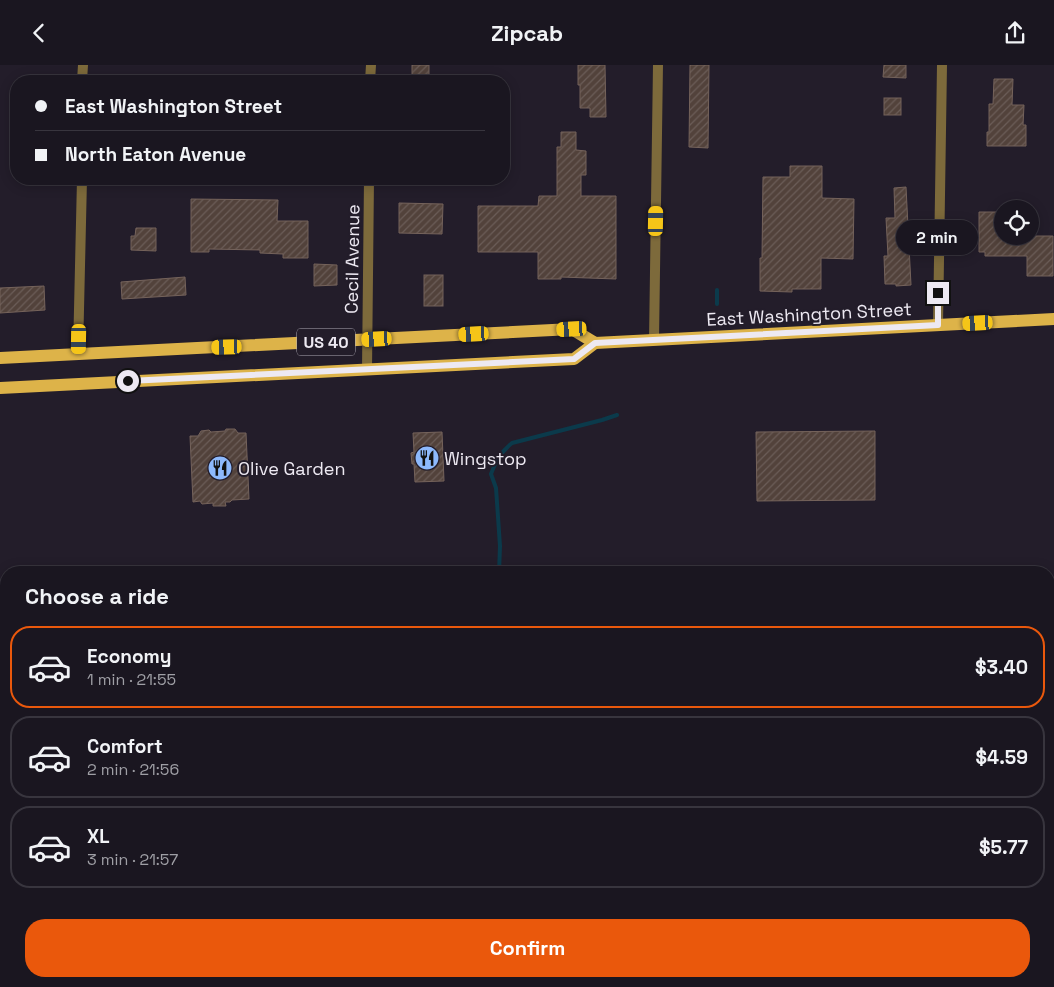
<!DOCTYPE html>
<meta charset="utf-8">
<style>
body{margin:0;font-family:"Space Grotesk",sans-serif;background:#231f29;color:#f1f3f6;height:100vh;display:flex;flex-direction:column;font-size:19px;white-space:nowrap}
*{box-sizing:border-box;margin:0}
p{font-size:16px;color:#9f9fa5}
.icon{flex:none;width:28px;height:28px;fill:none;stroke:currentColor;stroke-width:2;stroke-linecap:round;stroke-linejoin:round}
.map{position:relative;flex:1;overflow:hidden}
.details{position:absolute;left:0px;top:501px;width:1055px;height:421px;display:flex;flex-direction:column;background:#1a1620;border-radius:20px 20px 0 0;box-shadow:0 2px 12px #0003,0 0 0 1px #38353e}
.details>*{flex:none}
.hud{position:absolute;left:10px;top:10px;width:500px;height:110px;border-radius:20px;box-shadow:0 2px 12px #0003,0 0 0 1px #38353e;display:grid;align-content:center;height:110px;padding:0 25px;background:#1a1620}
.controls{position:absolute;left:994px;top:135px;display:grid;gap:10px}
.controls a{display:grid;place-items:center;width:45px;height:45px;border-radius:50%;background:#1a1620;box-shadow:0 2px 12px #0003,0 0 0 1px #38353e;font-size:25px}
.end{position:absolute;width:22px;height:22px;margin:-11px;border:6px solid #ede9f2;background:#111;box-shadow:0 0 0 2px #111}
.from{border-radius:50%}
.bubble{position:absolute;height:35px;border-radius:18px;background:#1a1620;box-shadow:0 2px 12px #0003,0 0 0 1px #38353e;font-size:16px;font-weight:700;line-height:35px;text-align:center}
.car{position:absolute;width:15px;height:30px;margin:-15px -8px;border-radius:6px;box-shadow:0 0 4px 1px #0007;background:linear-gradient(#f5c518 24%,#345 0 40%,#f5c518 0 76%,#345 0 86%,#f5c518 0)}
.hud b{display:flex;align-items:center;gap:18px;height:48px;font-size:19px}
.hud b+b{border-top:1px solid #38353e}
.hud i{width:12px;height:12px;background:#f1f3f6}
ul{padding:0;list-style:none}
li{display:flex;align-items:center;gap:15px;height:82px;margin:0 10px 8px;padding:0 15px;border:2px solid #38353e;border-radius:20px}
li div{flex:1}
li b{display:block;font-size:19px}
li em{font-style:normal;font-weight:700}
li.active{border-color:#ea580c}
li>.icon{width:45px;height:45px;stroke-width:1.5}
h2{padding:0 25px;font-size:22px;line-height:60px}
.action{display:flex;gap:10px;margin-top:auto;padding:10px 25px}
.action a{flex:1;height:58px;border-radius:20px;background:#ea580c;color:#fff;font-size:20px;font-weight:700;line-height:58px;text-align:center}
header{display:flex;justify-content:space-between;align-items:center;height:65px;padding:0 25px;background:#1a1620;font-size:22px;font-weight:700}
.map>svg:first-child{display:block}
</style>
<header><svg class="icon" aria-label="back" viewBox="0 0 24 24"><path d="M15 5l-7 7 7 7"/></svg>Zipcab<svg class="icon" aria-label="share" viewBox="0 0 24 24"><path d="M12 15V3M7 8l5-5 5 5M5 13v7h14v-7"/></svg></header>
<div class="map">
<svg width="1054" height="922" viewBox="0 0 1054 922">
<defs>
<pattern id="building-hatch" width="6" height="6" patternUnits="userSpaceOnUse" patternTransform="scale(1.25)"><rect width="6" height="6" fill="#52423b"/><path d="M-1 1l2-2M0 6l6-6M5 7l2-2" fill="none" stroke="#6b5d58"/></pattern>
</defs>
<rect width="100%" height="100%" fill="#231d2a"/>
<!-- industrial -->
<path fill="#352221" d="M1049,909H1054V922H814L917,916H1049Z"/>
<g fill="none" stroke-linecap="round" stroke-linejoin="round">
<!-- stream -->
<g stroke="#0b3a4b" stroke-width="4">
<path d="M717,239V225"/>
<path d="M499,508L500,481L496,423L491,409C496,396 501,387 512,378L602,355L617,350"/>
<path d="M0,911L6,912"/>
</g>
</g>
<!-- building -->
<g fill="url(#building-hatch)" stroke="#75635b">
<rect x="412" y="0" width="17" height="16"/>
<path d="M578,0H605L606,52H590V43H580V20H578Z"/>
<path d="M690,0H709L708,83L689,82Z"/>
<path d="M884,0H906V13L883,12Z"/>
<path d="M994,14H1013L1012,40H1024L1023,60H1026V81H987V67H989V39H993Z"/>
<rect x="884" y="33" width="17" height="17"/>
<path d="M561,67H576V85L586,86V110H581V131H616V214L561,212V214H538V187H478V141H538L539,131H557V82H561Z"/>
<path d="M790,101H822V133L854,134L853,194L821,193V224H792V227L760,226V193H762L763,112H790Z"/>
<path d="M906,122L911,220L896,221V219H885L884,191H888L886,153H895L894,123Z"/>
<path d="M191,134L278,135L277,156H308V193H283V189L260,188V185L209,184V187H191Z"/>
<path d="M399,138L443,139L442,169L399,168Z"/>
<path d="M979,147H1002V171H1053V211H1027V191H985V187H979Z"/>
<path d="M136,163H156V186L131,185V171H135Z"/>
<path d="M314,199L337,200V220L314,221Z"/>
<rect x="424" y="210" width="19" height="31"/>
<path d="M185,212L186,230L122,234L121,217Z"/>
<path d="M44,221L45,245L0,248V223Z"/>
<path d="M226,364H235L238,368H246L249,434L232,435L230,437H225L226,441H213V438L202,439L200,436L193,437L190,371H198L201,366L209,365L211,367L225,366Z"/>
<path d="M875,366V435L757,436L756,367Z"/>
<path d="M442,367L444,416L415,417L414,399H412L411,388L414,387L413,368Z"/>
</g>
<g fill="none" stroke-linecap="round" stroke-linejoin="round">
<!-- street -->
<g stroke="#7d6a3b" stroke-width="10">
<path d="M82,16L83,0"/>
<path d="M370,16L371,0"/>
<path d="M938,260L942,0"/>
<path d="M654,275L658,0"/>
<path d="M78,288L82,114"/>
<path d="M367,305L369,114"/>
</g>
<!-- primary -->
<g stroke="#ddb349" stroke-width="12">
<path d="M0,293L572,264L595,278L1054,254"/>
<path d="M0,323L574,294L595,278"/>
</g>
</g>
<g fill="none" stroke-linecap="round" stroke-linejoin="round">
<!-- route -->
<path stroke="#ede9f2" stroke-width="6" d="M128,316L574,294L595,278L938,260V228"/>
</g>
<!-- icons -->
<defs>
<symbol id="restaurant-disc" viewBox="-11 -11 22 22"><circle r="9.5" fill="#8db9fc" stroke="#231d2a"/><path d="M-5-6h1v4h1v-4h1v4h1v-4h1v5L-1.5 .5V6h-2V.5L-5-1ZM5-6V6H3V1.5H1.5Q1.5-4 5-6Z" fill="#111"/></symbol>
</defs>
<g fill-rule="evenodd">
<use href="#restaurant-disc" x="413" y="379" width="28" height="28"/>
<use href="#restaurant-disc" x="206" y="389" width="28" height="28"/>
</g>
<g text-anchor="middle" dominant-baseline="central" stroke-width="4" stroke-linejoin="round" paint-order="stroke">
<!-- shield labels -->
<rect fill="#231d2a" stroke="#b0acb6" stroke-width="1" x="297" y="263.5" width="58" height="27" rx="4"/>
<g font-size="16" font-weight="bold" fill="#ede9f2">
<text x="326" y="277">US 40</text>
</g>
<!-- street labels -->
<g font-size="18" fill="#ede9f2" stroke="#231d2a">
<text transform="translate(352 194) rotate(-89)">Cecil Avenue</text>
<text transform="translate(809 249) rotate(-3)">East Washington Street</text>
</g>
<!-- poi labels -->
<g font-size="18" fill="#ede9f2" stroke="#231d2a" text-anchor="start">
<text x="444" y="393">Wingstop</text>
<text x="238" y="403">Olive Garden</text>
</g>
</g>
</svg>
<div class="controls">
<a><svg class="icon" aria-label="locate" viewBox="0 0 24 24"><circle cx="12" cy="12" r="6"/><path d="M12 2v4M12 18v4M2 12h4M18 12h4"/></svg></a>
</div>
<i class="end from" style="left:128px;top:316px"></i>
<i class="end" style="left:938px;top:228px"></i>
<div class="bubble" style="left:896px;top:155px;width:82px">2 min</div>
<i class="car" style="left:656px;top:156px;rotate:1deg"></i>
<i class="car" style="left:978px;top:258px;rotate:267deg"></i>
<i class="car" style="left:572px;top:264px;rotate:267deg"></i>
<i class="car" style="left:474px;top:269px;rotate:267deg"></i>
<i class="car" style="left:79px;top:274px;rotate:181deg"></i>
<i class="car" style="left:377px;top:274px;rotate:267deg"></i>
<i class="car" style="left:227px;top:282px;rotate:268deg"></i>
<div class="hud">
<b><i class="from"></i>East Washington Street</b>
<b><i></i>North Eaton Avenue</b>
</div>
<section class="details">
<h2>Choose a ride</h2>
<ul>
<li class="active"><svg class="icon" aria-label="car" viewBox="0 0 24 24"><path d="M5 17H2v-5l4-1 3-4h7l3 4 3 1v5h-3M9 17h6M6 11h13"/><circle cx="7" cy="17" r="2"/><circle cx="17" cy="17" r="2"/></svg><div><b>Economy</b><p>1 min · 21:55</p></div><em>$3.40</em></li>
<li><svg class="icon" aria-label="car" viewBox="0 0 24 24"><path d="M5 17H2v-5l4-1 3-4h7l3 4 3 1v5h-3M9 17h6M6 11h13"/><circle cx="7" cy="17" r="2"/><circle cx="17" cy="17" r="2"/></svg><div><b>Comfort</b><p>2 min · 21:56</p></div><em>$4.59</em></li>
<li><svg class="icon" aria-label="car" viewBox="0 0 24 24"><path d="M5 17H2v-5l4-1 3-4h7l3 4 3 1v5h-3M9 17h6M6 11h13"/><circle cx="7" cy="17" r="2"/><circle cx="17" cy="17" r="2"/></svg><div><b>XL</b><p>3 min · 21:57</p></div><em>$5.77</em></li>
</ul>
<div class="action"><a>Confirm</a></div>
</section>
</div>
